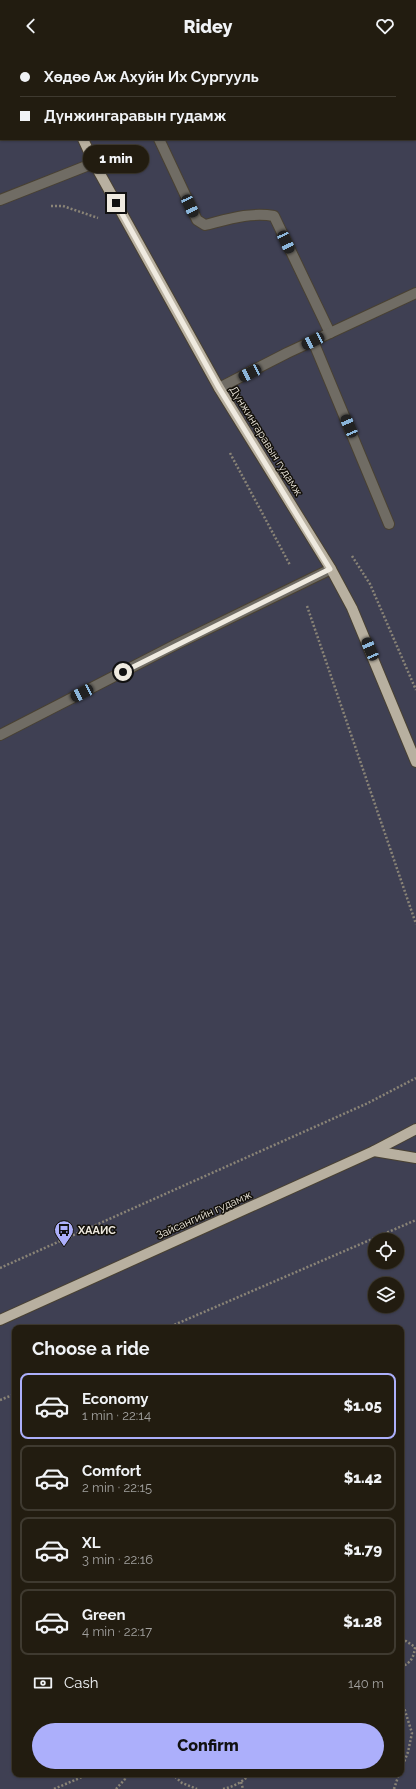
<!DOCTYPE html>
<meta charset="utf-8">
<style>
body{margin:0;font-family:Raleway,sans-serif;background:#2a2519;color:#f1f3f6;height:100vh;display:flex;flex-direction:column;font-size:15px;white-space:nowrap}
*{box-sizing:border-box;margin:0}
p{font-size:13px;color:#a2a19f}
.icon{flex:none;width:22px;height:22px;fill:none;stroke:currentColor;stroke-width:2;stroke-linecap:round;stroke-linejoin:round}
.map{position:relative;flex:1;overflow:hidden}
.panel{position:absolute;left:12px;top:1273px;width:392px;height:452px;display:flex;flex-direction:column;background:#221c10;border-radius:8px;box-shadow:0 1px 3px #0004,0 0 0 1px #3f3a30}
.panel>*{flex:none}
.top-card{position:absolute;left:0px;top:0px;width:416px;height:88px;box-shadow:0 1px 3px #0004,0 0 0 1px #3f3a30;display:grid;align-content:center;height:88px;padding:0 20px;background:#221c10}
.controls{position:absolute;left:368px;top:1181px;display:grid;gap:8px}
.controls a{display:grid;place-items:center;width:36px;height:36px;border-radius:50%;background:#221c10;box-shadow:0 1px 3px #0004,0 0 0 1px #3f3a30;font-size:20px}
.end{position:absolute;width:18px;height:18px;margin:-9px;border:5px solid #efeae0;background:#111;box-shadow:0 0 0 2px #111}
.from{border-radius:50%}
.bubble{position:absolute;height:28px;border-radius:14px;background:#221c10;box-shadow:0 1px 3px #0004,0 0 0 1px #3f3a30;font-size:13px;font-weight:800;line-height:28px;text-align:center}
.car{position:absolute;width:12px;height:24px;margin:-12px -6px;border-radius:5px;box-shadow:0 0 3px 1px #0007;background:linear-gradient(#222 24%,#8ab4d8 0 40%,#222 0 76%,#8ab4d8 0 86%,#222 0)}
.top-card b{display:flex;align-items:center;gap:14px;height:38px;font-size:15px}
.top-card b+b{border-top:1px solid #3f3a30}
.top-card i{width:10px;height:10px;background:#f1f3f6}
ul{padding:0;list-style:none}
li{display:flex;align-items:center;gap:12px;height:66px;margin:0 8px 6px;padding:0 12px;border:2px solid #3f3a30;border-radius:8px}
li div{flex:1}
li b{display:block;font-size:15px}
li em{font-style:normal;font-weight:800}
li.selected{border-color:#acaffb}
li>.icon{width:36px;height:36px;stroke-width:1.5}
h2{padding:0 20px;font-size:18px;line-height:48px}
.pay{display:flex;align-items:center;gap:10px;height:44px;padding:0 20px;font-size:15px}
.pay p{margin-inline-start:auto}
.button{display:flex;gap:8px;margin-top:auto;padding:8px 20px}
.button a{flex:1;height:46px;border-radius:24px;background:#acaffb;color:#111;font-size:16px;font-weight:800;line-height:46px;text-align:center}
header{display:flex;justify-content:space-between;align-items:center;height:52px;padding:0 20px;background:#221c10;font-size:18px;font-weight:800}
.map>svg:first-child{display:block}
</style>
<header><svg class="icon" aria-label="back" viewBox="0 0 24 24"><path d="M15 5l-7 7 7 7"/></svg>Ridey<svg class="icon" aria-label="heart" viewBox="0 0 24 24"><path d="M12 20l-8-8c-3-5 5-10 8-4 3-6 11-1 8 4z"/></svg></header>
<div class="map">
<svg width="416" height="1737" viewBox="0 0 416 1737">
<rect width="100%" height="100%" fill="#2e2616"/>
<!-- green -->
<path fill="#3f4053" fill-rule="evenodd" d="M0,0H416V1737H0ZM1,1H415V87H1ZM375,1188H397V1210H375ZM375,1232H397V1254H375ZM15,1276H401V1722H15Z"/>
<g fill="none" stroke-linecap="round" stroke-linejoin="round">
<defs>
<path id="service" d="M0,683L177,592L331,517"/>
<g id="minor">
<path d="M123,1V0"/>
<path d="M159,87L197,168L205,173C229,167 250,160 274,164L330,281"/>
<path d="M0,148L94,111"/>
<path d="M313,289L389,472"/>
<path d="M219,336L287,301L416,241"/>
</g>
<g id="primary">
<path d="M41,0L42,1"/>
<path d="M83,87L94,111L219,336L331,517L352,556L416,710"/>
<path d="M374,1099L416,1106"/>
<path d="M0,1268L374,1099L416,1077"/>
</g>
</defs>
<!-- service casing -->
<use href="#service" stroke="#494132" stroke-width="12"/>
<!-- minor casing -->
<use href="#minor" stroke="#494132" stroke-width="12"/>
<!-- primary casing -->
<use href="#primary" stroke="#494132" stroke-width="12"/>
<!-- path -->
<g stroke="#8a8477" stroke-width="2.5" stroke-dasharray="2 2" stroke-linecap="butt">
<path d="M51,154H63L98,166"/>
<path d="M230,401L290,513"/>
<path d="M352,504L370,532L416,638"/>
<path d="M307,554L416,872"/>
<path d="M0,1216L368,1051L416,1026"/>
<path d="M167,1276L416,1168"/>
<path d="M0,1348L15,1342"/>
<path d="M401,1590L406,1589L415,1595C414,1605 411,1611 401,1615"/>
<path d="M401,1646L412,1681L408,1700L401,1718"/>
<path d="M172,1722L182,1731L197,1737"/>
<path d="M241,1730L243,1737"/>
<path d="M54,1737L89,1722"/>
<path d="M116,1737L125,1727L126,1722"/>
<path d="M223,1737C233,1735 243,1730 250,1722"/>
<path d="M394,1737L399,1722"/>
</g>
<!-- service -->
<use href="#service" stroke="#706c64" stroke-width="10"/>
<!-- minor -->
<use href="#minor" stroke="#706c64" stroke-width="10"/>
<!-- primary -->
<use href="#primary" stroke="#b8b0a0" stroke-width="10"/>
</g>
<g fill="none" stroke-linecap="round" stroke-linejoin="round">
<!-- route -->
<path stroke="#efeae0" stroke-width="5" d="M116,151L219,336L330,517L123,620"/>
</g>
<!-- icons -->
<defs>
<symbol id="bus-pin" viewBox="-11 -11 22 30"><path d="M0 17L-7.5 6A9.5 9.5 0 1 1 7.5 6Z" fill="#acaffb" stroke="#131009"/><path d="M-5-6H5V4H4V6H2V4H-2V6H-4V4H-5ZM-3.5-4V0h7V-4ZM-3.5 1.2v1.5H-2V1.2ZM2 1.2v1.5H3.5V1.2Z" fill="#111"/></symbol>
</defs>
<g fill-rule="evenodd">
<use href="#bus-pin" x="53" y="1167" width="22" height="30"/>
</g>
<g text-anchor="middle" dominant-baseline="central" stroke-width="3" stroke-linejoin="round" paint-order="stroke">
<!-- street labels -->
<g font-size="11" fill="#efeae0" stroke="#131009">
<text transform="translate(266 389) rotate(58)">Дүнжингаравын гудамж</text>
<text transform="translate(204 1163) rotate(-24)">Зайсангийн гудамж</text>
</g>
<!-- poi labels -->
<g font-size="11" font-weight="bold" fill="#efeae0" stroke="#131009" text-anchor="start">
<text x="78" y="1178">ХААИС</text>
</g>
</g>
</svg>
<div class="controls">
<a><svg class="icon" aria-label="locate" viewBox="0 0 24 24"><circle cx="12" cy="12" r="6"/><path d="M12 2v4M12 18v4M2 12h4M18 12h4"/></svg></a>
<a><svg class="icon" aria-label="layers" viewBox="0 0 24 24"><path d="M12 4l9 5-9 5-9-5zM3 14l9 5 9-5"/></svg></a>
</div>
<i class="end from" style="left:123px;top:620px"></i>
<i class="end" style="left:116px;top:151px"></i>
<div class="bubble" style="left:83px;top:93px;width:66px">1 min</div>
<i class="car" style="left:190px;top:154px;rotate:155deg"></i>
<i class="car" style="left:286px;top:190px;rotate:155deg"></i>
<i class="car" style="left:313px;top:289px;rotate:244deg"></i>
<i class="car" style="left:250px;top:321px;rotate:243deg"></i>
<i class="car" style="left:349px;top:374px;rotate:337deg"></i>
<i class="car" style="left:370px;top:597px;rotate:337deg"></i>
<i class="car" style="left:82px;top:641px;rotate:243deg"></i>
<div class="top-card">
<b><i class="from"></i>Хөдөө Аж Ахуйн Их Сургууль</b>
<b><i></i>Дүнжингаравын гудамж</b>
</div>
<section class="panel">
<h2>Choose a ride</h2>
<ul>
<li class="selected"><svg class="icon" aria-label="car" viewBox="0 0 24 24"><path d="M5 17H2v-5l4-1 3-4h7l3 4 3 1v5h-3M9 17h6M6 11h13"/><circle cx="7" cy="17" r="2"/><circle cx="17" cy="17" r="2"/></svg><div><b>Economy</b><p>1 min · 22:14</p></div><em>$1.05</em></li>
<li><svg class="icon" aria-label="car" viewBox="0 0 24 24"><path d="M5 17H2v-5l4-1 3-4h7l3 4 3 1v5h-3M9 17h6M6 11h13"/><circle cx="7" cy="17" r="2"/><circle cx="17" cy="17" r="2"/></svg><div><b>Comfort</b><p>2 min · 22:15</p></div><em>$1.42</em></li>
<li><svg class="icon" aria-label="car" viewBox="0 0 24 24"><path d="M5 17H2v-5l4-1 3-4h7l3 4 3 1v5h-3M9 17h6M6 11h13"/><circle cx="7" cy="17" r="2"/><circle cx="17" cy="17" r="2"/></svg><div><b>XL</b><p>3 min · 22:16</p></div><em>$1.79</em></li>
<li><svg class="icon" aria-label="car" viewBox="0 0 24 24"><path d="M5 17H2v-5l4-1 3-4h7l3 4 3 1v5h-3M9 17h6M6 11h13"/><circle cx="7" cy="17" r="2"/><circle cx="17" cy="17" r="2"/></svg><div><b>Green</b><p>4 min · 22:17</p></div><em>$1.28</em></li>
</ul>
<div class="pay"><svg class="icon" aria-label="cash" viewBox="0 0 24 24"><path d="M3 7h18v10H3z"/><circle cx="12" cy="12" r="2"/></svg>Cash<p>140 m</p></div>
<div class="button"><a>Confirm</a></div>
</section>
</div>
